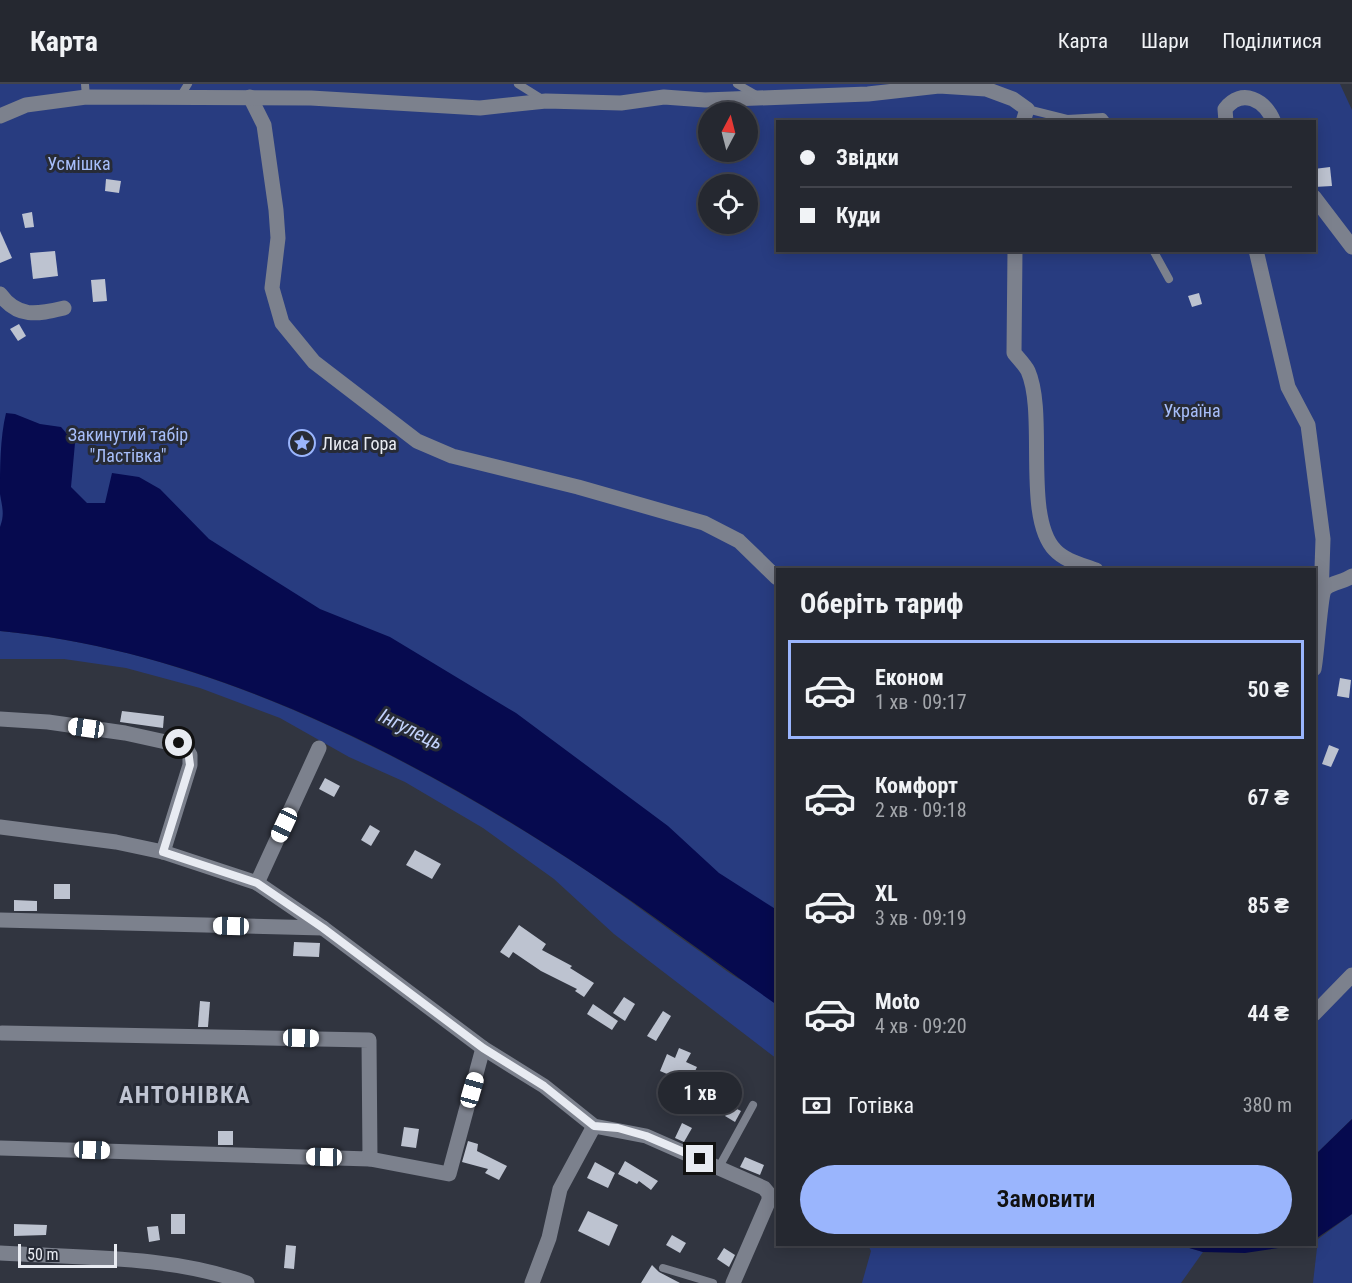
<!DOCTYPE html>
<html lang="uk">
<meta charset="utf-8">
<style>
body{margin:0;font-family:"Roboto Condensed",sans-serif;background:#31343c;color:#f1f3f6;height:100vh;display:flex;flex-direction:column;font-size:22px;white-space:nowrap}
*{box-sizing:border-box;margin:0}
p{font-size:20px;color:#a3a6ab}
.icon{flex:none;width:33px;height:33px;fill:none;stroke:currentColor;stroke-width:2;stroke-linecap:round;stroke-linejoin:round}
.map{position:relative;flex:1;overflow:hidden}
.panel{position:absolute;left:776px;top:484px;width:540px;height:678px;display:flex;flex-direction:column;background:#252830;border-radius:0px;box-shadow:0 3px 15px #0003,0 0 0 2px #42444c}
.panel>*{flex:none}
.top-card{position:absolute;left:776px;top:36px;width:540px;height:132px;border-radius:0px;box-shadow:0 3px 15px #0003,0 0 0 2px #42444c;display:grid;align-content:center;height:132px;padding:0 24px;background:#252830}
.needle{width:39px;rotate:7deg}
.buttons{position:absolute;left:698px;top:18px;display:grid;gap:12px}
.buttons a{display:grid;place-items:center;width:60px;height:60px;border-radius:50%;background:#252830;box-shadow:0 3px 15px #0003,0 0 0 2px #42444c;font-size:30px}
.scale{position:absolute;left:18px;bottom:15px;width:99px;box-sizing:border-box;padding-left:6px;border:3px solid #e8ebf2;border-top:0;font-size:16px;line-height:21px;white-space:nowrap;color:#e8ebf2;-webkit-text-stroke:4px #272b36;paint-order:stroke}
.end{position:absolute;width:27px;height:27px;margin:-14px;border:8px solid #e8ebf2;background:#111;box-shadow:0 0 0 3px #111}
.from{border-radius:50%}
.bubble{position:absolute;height:42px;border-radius:21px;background:#252830;box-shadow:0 3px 15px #0003,0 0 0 2px #42444c;font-size:20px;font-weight:600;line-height:42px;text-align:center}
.car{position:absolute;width:18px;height:36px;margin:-18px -9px;border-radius:8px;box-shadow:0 0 4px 2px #0007;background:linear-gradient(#fff 24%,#345 0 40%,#fff 0 76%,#345 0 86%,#fff 0)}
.top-card b{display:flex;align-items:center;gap:21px;height:57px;font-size:22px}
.top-card b+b{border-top:2px solid #42444c}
.top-card i{width:15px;height:15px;background:#f1f3f6}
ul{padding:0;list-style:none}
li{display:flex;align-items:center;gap:18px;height:99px;margin:0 12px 9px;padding:0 12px;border:3px solid transparent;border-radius:0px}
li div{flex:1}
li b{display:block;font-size:22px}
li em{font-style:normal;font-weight:600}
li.active{border-color:#9ab5fd}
li>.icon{width:54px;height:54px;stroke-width:1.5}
h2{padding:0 24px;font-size:27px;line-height:72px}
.pay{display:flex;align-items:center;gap:15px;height:66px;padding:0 24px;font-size:22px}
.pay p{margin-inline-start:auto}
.primary-button{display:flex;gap:12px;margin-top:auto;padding:12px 24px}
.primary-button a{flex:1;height:69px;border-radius:36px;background:#9ab5fd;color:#111;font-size:24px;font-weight:600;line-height:69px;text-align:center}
header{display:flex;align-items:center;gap:36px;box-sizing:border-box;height:84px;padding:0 30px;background:#252830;border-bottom:2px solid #42444c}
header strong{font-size:28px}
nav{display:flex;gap:33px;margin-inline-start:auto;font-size:21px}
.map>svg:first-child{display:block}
</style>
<header>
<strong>Карта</strong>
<nav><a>Карта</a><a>Шари</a><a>Поділитися</a></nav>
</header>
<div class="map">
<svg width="1352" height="1199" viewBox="0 0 1352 1199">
<rect width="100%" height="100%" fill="#313540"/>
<!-- green -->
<g fill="#283c80" fill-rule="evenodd">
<path d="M0,0H1340L1352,26V1035L1314,1072V486H777V851L762,838L0,488ZM708,28H747V68H708ZM777,38H1314V166H777ZM708,100H747V140H708Z"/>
<path d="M0,547C207,566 415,674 587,787C626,813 663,842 702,869C715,878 729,890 743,897C754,902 766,905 777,910V975L614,850L554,795L483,744L405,698L349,673L280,634L200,604L126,584L64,575H0Z"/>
<path d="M1352,1130V1199H1313L1318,1155Z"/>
<path d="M868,1161H1179L1203,1168L1181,1199H862L871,1167Z"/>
</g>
<!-- water -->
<g fill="#060a4f">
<path d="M6,329L15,330L40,340L61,343L75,359L71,403L87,419H105L112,389L139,393L160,405L209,455L320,525L390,553L516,629L668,742L719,789L777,826V921C714,877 652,830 587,787C417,674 207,566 0,547V443C5,430 2,423 0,410C0,384 0,354 6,329Z"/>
<path d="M1352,1035V1130L1314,1156V1072Z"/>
<path d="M1179,1161H1298L1245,1169L1203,1168Z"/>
</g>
<!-- building -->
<g fill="#bdc3d0">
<path d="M1330,83L1332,102L1314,103V85Z"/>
<path d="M106,95L121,97L119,109L105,107Z"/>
<path d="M32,128L34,143L25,144L22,130Z"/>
<path d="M0,147L12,174L0,179Z"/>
<path d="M55,167L58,192L33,195L30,169Z"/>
<path d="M105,195L107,217L93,218L91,196Z"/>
<path d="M1199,209L1202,220L1192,223L1188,212Z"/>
<path d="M19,240L26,252L18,257L10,245Z"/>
<path d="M1340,594L1351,596L1349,614L1337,612Z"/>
<path d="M122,627L164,632L163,644L120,638Z"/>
<path d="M1329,661L1339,665L1331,683L1322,680Z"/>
<path d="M325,694L340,702L334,713L319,705Z"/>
<path d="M370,741L380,747L371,762L361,756Z"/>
<path d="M415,766L441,780L432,795L406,781Z"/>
<rect x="54" y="800" width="16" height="15"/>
<path d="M14,816L37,817V827H14Z"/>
<path d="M519,841L546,860L542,866L572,882L570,884L594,899L584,913L575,907L577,905L541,887L513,868L509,874L500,868Z"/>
<path d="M294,858L320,859L319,873L293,872Z"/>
<path d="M624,913L635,920L625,937L613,929Z"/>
<path d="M200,917L210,918L208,943H198Z"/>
<path d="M593,920L618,937L612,946L587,930Z"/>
<path d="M663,927L671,932L656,957L647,952Z"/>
<path d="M679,964L691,969L686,978L697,983L692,993L699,997L694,1009L683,1004L686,998L660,987L667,970L675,974Z"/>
<path d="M731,1022L741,1027L735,1038L725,1032Z"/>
<path d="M682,1039L692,1044L684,1058L675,1054Z"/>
<path d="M404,1043L419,1045L416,1064L401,1062Z"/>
<rect x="218" y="1047" width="15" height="14"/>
<path d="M468,1057L478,1060L477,1067L507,1082L499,1096L485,1089L488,1085L462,1078Z"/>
<path d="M745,1073L764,1081L760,1091L740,1083Z"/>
<path d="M625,1077L658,1097L651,1106L639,1097L637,1100L618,1090Z"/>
<path d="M595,1078L615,1089L608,1104L587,1094Z"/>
<path d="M588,1127L618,1141L609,1162L578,1147Z"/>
<rect x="171" y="1130" width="14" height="20"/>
<path d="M14,1140L47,1141L46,1151L14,1152Z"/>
<path d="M158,1142L160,1156L149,1158L147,1143Z"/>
<path d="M672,1151L686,1159L680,1169L666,1161Z"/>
<path d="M286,1161L296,1162L294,1185L284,1184Z"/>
<path d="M724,1164L735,1171L729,1183L717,1175Z"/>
<path d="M652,1181L659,1188L680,1199H641Z"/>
</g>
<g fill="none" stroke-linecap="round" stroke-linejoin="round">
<!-- service -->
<g stroke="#7c818d" stroke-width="8">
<path d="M85,0L86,13"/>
<path d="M518,0L542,15"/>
<path d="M737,0L758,12"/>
<path d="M180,13L188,0"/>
<path d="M1027,25L1067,35L1103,33L1107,38"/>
<path d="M1153,166L1169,195"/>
<path d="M719,1083L753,1021"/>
<path d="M663,1184L713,1199"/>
</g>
<!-- minor -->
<g stroke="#7c818d" stroke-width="15">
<path d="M250,13L264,41L276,126L278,154L272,204L282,239L314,278L417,357L452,372L578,403L704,439L739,457L777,494"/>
<path d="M0,32L26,21L86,13L311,14L480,24L546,17L621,19L664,13L705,16L868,10L939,2L986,5L1013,15L1027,25L1023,38"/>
<path d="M1226,38L1225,25C1242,3 1265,16 1274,38"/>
<path d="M1314,113L1352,163"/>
<path d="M1015,166L1014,269C1018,274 1025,281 1028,287C1047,330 1023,433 1055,466C1065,477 1083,481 1096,486"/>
<path d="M1256,166L1288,303L1308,341L1323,455L1321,514L1314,513"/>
<path d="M0,210C18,235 38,230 64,224"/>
<path d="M1314,585C1317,572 1320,509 1326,504C1333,498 1344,498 1352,492"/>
<path d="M0,635L48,638L125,649L184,662L190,671V681L163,768"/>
<path d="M0,743L116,758L163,768L257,799L323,844L483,964L544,1002L594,1042L646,1052L764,1104L769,1110V1116L733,1199"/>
<path d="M257,799L319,664"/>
<path d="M0,836L323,844"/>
<path d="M1314,930L1352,891"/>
<path d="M0,1064L370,1075L369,956L2,949"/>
<path d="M370,1075L449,1090L483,964"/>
<path d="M0,1169C82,1174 169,1171 247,1199"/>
<path d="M532,1199L549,1154L560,1105L594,1042"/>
</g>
</g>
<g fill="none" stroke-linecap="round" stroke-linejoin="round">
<!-- route -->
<path stroke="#e8ebf2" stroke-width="8" d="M179,659L188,666L190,681L163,768L257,799L323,844L483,964L544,1002L594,1042L618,1044L646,1052L700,1075"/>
</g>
<!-- icons -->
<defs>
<symbol id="sight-ring" viewBox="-11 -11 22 22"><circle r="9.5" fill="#272b36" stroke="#9ab5fd" stroke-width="1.5"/><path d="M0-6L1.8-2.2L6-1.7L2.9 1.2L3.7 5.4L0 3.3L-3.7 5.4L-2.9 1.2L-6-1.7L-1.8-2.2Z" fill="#9ab5fd"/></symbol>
</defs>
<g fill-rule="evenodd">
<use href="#sight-ring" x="287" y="344" width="30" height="30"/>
</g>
<g text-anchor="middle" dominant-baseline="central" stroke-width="6" stroke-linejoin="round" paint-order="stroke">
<!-- park labels -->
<g font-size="18" fill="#a7befa" stroke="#272b36">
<text x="79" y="79">Усмішка</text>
<text x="1192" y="326">Україна</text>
<text x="128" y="350">Закинутий табір<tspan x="128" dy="21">"Ластівка"</tspan></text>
</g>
<!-- poi labels -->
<g font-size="18" fill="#e8ebf2" stroke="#272b36" text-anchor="start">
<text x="322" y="359">Лиса Гора</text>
</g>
<!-- water labels -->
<g font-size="20" font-style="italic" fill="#c3d3fc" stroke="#272b36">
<text transform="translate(411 645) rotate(26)">Інгулець</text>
</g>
<!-- district labels -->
<g font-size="24" font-weight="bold" letter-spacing="1.5" fill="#c0c5d3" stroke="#272b36">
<text x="185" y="1011">АНТОНІВКА</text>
</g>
</g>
</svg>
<div class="buttons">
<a><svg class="needle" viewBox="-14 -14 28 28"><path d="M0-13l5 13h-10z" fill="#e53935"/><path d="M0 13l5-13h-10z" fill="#a3a6ab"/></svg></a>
<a><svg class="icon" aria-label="locate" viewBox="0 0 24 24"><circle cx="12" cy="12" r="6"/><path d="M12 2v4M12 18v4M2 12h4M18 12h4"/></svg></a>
</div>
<div class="scale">50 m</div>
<i class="end from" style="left:179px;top:659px"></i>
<i class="end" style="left:700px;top:1075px"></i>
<div class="bubble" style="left:658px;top:988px;width:84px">1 хв</div>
<i class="car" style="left:86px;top:644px;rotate:278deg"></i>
<i class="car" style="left:284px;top:741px;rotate:205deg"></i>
<i class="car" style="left:231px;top:842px;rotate:271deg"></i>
<i class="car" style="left:301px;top:954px;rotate:91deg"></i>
<i class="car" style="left:472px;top:1006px;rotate:16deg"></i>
<i class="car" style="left:92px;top:1066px;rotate:92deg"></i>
<i class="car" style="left:324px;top:1073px;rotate:271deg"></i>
<div class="top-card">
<b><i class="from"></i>Звідки</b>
<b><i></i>Куди</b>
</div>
<section class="panel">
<h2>Оберіть тариф</h2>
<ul>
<li class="active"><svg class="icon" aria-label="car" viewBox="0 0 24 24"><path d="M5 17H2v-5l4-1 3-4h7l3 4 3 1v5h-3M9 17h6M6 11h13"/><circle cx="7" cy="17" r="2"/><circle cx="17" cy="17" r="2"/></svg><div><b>Економ</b><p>1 хв · 09:17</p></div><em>50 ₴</em></li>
<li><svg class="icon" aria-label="car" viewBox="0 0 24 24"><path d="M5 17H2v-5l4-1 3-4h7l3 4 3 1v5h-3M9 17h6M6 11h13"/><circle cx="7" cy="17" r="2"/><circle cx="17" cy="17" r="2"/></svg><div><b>Комфорт</b><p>2 хв · 09:18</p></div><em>67 ₴</em></li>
<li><svg class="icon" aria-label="car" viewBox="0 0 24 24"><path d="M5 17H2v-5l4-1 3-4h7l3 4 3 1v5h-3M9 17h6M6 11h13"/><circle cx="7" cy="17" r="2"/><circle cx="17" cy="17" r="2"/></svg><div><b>XL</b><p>3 хв · 09:19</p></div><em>85 ₴</em></li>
<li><svg class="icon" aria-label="car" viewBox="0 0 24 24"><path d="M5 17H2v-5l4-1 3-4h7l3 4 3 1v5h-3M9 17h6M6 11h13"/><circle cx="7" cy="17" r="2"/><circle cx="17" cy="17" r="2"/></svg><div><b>Moto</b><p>4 хв · 09:20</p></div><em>44 ₴</em></li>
</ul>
<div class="pay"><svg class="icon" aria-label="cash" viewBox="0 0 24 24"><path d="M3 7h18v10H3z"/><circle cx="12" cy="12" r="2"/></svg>Готівка<p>380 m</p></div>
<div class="primary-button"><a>Замовити</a></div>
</section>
</div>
